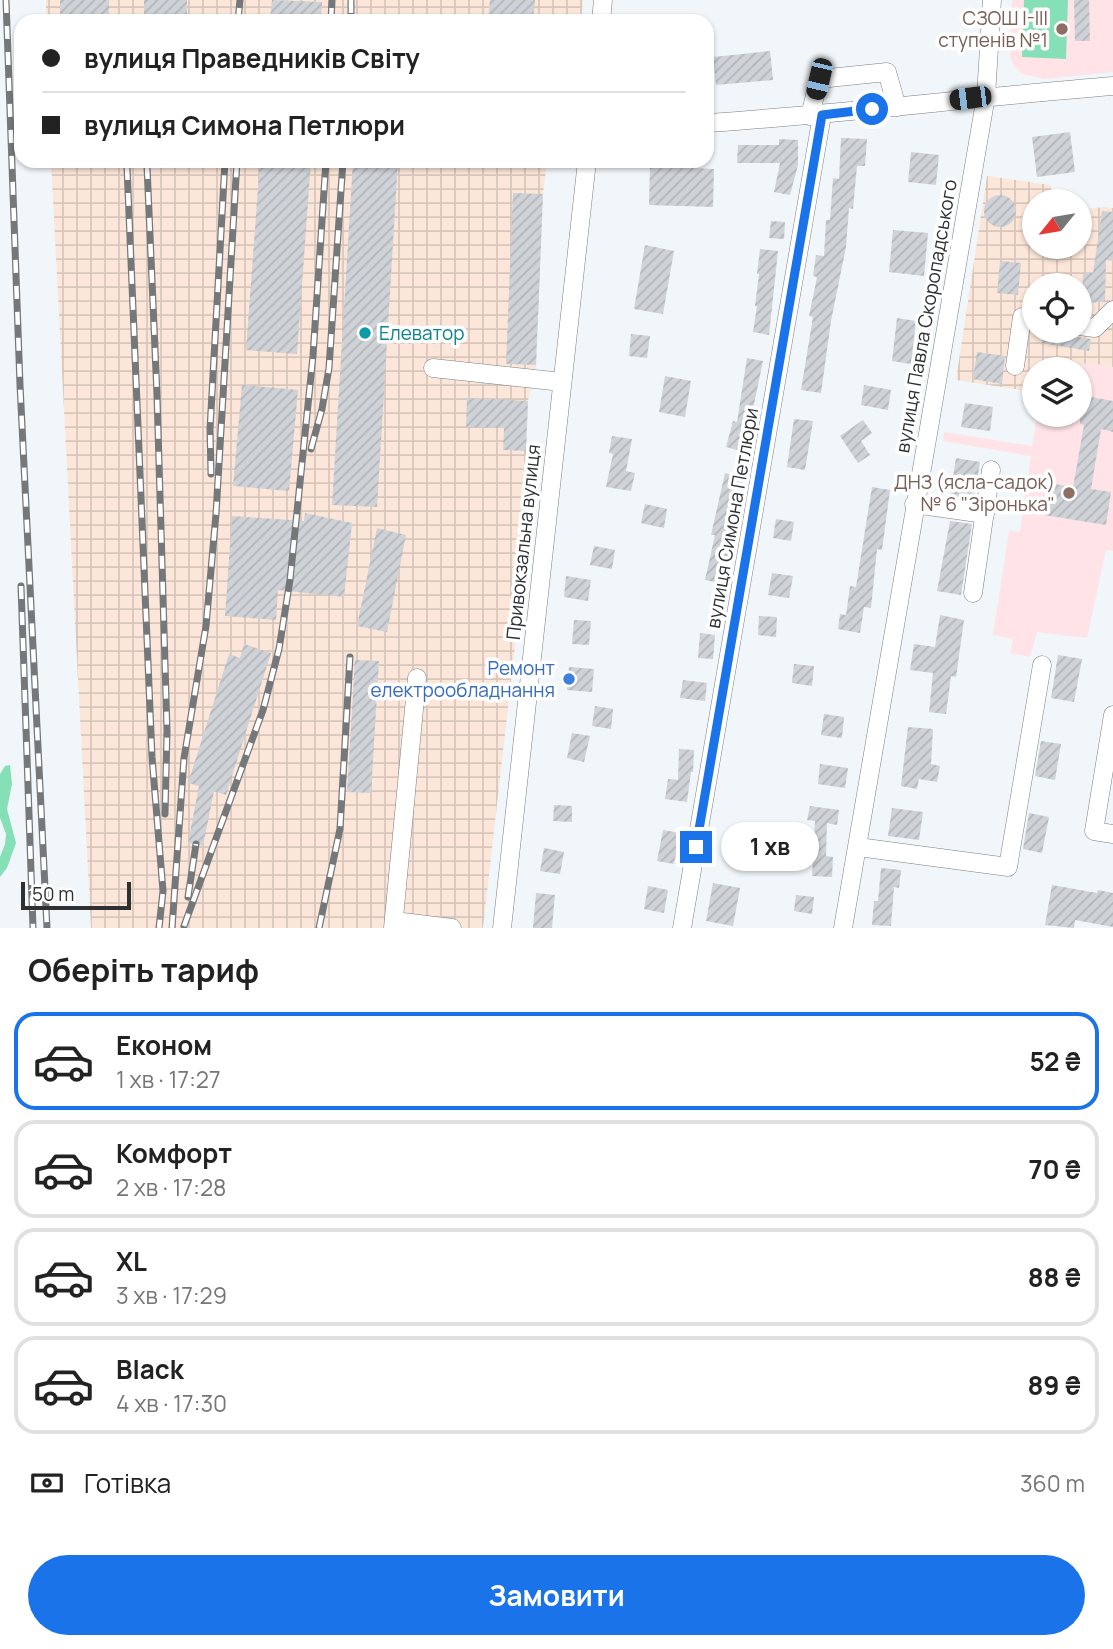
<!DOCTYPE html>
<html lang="uk">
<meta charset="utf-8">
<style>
body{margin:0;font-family:Manrope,sans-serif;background:#f2f2f2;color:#222;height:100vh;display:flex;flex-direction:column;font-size:26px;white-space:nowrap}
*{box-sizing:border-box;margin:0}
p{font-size:23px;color:#767676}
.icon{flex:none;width:38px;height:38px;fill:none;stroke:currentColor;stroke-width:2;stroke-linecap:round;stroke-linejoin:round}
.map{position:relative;height:928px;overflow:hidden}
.panel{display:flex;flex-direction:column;background:#fff;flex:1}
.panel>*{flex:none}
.top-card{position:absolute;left:14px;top:14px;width:700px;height:154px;border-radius:21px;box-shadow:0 2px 5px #0004;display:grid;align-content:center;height:154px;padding:0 28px;background:#fff}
.needle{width:46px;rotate:240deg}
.tools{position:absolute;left:1022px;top:189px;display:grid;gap:14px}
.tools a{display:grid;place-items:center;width:70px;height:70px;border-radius:50%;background:#fff;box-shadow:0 2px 5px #0004;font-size:35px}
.scale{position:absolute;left:21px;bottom:18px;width:110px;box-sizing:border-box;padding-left:7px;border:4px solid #2e3031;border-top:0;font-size:19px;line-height:24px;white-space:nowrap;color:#2e3031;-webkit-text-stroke:5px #fff;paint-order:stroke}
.end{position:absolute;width:32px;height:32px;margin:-16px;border:9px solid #1a73e8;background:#fff;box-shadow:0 0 0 4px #fff}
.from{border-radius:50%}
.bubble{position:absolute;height:49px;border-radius:24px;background:#fff;box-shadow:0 2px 5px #0004;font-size:23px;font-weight:700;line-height:49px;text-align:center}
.car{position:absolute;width:21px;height:42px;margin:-21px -10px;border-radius:9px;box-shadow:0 0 5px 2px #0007;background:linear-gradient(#222 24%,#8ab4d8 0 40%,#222 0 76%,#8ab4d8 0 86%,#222 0)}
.top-card b{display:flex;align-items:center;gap:24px;height:66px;font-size:26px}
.top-card b+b{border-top:2px solid #e0e0e0}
.top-card i{width:18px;height:18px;background:#222}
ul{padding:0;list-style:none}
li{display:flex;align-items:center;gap:21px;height:98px;margin:0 14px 10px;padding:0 14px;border:4px solid #e0e0e0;border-radius:21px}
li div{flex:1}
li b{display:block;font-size:26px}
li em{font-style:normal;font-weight:700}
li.selected{border-color:#1a73e8}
li>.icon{width:63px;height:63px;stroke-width:1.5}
h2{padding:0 28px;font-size:32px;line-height:84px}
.pay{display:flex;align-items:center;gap:18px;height:77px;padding:0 28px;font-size:26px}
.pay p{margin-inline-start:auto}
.primary-button{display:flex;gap:14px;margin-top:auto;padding:14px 28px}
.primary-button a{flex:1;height:80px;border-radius:42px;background:#1a73e8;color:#fff;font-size:28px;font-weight:700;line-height:80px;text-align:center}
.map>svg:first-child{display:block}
</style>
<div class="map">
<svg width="1113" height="928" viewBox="0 0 1113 928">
<defs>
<pattern id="industrial-grid" width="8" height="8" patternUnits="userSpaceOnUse" patternTransform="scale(1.75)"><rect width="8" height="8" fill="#fce6d9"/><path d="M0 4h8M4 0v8" fill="none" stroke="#d8c6bb"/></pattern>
<pattern id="building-hatch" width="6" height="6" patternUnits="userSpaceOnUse" patternTransform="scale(1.75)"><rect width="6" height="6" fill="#cfd3d7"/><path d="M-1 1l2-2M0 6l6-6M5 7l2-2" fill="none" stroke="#b2b5b9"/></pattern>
</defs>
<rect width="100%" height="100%" fill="#f1f6fa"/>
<!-- industrial -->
<g fill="url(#industrial-grid)" fill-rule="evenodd">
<path d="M46,0H583L581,21H46Z"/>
<path d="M51,161H547L543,194L536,365L528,401L526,451L537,452L483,928H91Z"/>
<path d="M987,176L1051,185L1052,198L1072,197V201H1034V247H1080V210L1104,207L1113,208V367L1087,363L1073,369H1034V392L956,380ZM1034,285H1080V331H1034Z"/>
</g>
<!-- education -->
<g fill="#ffe3e6">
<path d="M1012,0H1113V72L1044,79L1022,74L1014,66L1010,57Z"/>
<path d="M1087,363L1113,367V551L1106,550L1087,638L1037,632L1030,657L1010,653L1013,639L993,635L1009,531L1020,532L1031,456L943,441L944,432L1032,446L1037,415H1080V369H1073Z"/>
</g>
<!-- green -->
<g fill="#85e0b7">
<path d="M1024,0H1068L1066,59L1022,57Z"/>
<path d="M10,765L12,784L7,809L16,843L7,868L0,877V857L5,844L6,834L0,818V774L5,766Z"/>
</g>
<!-- building -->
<g fill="url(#building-hatch)">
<rect x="60" y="0" width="49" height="21"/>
<rect x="144" y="0" width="43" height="21"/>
<path d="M272,0L322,2L321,21H270Z"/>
<path d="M490,0H535L533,21H488Z"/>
<path d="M1074,0H1089L1090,41H1075Z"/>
<path d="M770,51L773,80L716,85L713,57Z"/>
<path d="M1070,132L1075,172L1037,177L1032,137Z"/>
<path d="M841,138L867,139L865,166H857L853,209L849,208L846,247L831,321L821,393L801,390L813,317L809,316L817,277L813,276L816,255L824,256L826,220H830L833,178L839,179Z"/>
<path d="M779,139L798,140V165L790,195L774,192L780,163H737L738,145H779Z"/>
<path d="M911,152L939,155L936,185L908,182Z"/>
<path d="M260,161H311L297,354L246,350Z"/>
<path d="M353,161H398L377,507L332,505Z"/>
<path d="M650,166L714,169L713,207L649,205Z"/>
<path d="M513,193L543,194L536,365L506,364Z"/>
<circle cx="1000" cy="211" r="16"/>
<path d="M1102,211L1113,212V261L1106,260L1105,302L1082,303L1083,273H1093Z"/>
<path d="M771,221L785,222L784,239L769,238Z"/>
<path d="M893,230L928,233L924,276L889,272Z"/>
<path d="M645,245L674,251L663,314L634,309Z"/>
<path d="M760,249L778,251L769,335L753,332L757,306H755L759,274H757Z"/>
<path d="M1000,261L1021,263L1018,295L997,293Z"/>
<path d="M897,318L916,321L911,364L892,361Z"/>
<path d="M1044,331L1071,332L1078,337L1091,339L1089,351L1042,343Z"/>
<path d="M631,334L650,336L647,358L629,356Z"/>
<path d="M977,352L1005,356L1002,384L973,379Z"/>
<path d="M747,358L763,361L744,452L726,447L733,421L737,422Z"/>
<path d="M665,376L691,381L685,417L659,412Z"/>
<path d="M242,385L298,390L289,491L233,486Z"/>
<path d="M864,385L891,390L888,410L861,405Z"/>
<path d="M1080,395L1113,401V432L1101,429L1091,489L1111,492L1106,525L1044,515L1049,483L1073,487L1084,425L1080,424Z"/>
<path d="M467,398L528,401L526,451L503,450L504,428L466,427Z"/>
<path d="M965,403L993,407L990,431L961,427Z"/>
<path d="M794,419L813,421L805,470L787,467Z"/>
<path d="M863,420L872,433L861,441L870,455L858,463L840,436Z"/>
<path d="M612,436L632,439L626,471L635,473L631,491L606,487L613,454L609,453Z"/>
<path d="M956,458L980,462L974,501L954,498L955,495L950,494Z"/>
<path d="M725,473L744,477L724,584L705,580L715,535H711Z"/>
<path d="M872,487L890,490L882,550L877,549L871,608L864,607L860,633L838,629L840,614L846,615L850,586L856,587Z"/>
<path d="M645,504L667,509L664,528L641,523Z"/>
<path d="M305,513L352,523L344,597L278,590L276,620L225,616L232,516L304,521Z"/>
<path d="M776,519L794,522L791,541L773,538Z"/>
<path d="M950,521L972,524L961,595L937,591Z"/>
<path d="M377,528L406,535L387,632L357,626Z"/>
<path d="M594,546L615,550L612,569L590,565Z"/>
<path d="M772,573L793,576L789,598L768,595Z"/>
<path d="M566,576L591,580L588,601L564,597Z"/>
<path d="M940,615L964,620L956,677L951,676L946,714L929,712L933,673L910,670L914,644L935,647Z"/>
<path d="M759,616L777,617L776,637L758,635Z"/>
<path d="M574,620L591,621L589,645L572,644Z"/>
<path d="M700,633L715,635L713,659L698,658Z"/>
<path d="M244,644L271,653L226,795L214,791L203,846L188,843L199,786L188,783L229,654L240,658Z"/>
<path d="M1058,655L1082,659L1074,702L1051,698Z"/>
<path d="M355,660L379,661L371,793L347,792Z"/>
<path d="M794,664L814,666L812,686L792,683Z"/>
<path d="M569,667L594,669L592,692L567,690Z"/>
<path d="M683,680L707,683L705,701L680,698Z"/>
<path d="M595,706L613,709L611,729L592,726Z"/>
<path d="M824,714L844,717L842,738L821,735Z"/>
<path d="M908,727L933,729L931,764L940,766L937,782L919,779L917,789L901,786Z"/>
<path d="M572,733L590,736L584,762L567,758Z"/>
<path d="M1041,741L1061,744L1055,780L1035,776Z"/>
<path d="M679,749L694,750L693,772H691L687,802L665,799L668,779L678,780Z"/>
<path d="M820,764L848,768L845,788L818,784Z"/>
<path d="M554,805L572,806V822L553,821Z"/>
<path d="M810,806L839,810L837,825L827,823L826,856L833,857L832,877L812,876L815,821L807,820Z"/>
<path d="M892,808L923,812L919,840L888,836Z"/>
<path d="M1029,813L1049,817L1042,853L1023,849Z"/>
<path d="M739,825L775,828L772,857L736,854Z"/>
<path d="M663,830L680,833L674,864L657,861Z"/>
<path d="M544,848L564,852L560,874L540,871Z"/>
<path d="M881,868L901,870L899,888L894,887L891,926L872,925L874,901H878Z"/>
<path d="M713,883L740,888L733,926L706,921Z"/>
<path d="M1052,885L1097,893L1098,890L1113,893V927L1075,920L1074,928L1045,925Z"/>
<path d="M648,886L668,890L664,913L644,909Z"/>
<path d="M536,893L555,895L552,928H533Z"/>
<path d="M796,895L814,897L812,914L794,911Z"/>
</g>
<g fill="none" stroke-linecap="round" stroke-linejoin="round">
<defs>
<g id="minor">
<path d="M601,21L603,0"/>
<path d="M810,116L819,79L887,72L897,107"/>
<path d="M707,123C843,114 977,97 1113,86"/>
<path d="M1080,326L1095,328L1113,310"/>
<path d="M1015,366L1022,317L1034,319"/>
<path d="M433,368L562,382"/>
<path d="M914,504L985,514"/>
<path d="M973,593L991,470"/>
<path d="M1113,715L1094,831L1113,834"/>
<path d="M858,847L1008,867L1042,665"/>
<path d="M394,921L452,928"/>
<path d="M393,928L417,678"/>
<path d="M502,928L587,161"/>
<path d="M682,928L822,115"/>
<path d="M843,928L986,96L992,0"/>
</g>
</defs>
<!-- minor casing -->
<use href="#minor" stroke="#7b7f83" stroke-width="19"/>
<!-- minor -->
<use href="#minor" stroke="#fff" stroke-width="18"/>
<defs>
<g id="rail">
<path d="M6,0L20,385L47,928"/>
<path d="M351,0V21"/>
<path d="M238,21L240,0"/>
<path d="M331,21L332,0"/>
<path d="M147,166L157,395L167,731L165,814"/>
<path d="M127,167L152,757L163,891L159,928"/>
<path d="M311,449L322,409L329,368L343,161"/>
<path d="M211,474L210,429L225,161"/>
<path d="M21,586L33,928"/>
<path d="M188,897L196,844"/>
<path d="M184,926L263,710L279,649L290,580L313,356L326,161"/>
<path d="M172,928L184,758L206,626L216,514L237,161"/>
<path d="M319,928L340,829L350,657"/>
</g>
</defs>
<!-- rail casing -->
<use href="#rail" stroke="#75787a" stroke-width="7"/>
<!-- rail -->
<use href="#rail" stroke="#fff" stroke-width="4.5" stroke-dasharray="13" stroke-linecap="butt"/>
</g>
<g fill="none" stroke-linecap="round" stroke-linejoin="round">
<!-- route -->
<path stroke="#1a73e8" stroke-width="9" d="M696,847L822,115L872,109"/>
</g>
<!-- markers -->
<g fill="#8d6e63" stroke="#fff" stroke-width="2.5">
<circle cx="1062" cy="29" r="7"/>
<circle cx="1069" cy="493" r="7"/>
</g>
<circle fill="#0f9aa8" stroke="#fff" stroke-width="2.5" cx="365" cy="333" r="7"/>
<circle fill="#3f7fe0" stroke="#fff" stroke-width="2.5" cx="569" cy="679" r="7"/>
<g text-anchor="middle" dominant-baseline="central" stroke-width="7" stroke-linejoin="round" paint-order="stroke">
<!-- education labels -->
<g font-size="19" fill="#785e54" stroke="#fff" text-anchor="end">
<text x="1048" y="18">СЗОШ І-ІІІ<tspan x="1048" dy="22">ступенів №1</tspan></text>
<text x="1055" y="482">ДНЗ (ясла-садок)<tspan x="1055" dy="22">№ 6 "Зіронька"</tspan></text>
</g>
<!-- street labels -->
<g font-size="19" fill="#2e3031" stroke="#fff">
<text transform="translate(926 316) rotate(-80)">вулиця Павла Скоропадського</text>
<text transform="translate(732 518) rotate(-80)">вулиця Симона Петлюри</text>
<text transform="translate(523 542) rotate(-84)">Привокзальна вулиця</text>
</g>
<!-- culture labels -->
<g font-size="19" fill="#0d838f" stroke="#fff" text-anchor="start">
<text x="379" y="333">Елеватор</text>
</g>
<!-- shop labels -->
<g font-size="19" fill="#366cbe" stroke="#fff" text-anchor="end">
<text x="555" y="668">Ремонт<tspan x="555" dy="22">електрообладнання</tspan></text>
</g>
</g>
</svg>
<div class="tools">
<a><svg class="needle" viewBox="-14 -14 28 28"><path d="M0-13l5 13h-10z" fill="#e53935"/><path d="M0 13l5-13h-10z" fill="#767676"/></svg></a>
<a><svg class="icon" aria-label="locate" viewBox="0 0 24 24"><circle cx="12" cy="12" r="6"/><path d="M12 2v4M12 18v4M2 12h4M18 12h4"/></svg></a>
<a><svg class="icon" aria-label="layers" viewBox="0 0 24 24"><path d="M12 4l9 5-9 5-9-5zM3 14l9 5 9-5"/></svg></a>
</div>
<div class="scale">50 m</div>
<i class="end from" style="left:872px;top:109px"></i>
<i class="end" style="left:696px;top:847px"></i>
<div class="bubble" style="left:721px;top:822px;width:98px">1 хв</div>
<i class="car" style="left:819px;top:79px;rotate:193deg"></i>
<i class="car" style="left:970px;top:98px;rotate:263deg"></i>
<div class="top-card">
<b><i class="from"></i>вулиця Праведників Світу</b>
<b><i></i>вулиця Симона Петлюри</b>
</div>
</div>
<section class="panel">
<h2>Оберіть тариф</h2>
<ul>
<li class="selected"><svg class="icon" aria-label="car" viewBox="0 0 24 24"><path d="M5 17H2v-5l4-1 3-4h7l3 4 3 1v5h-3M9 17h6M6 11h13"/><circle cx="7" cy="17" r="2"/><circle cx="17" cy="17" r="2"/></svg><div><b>Економ</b><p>1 хв · 17:27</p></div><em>52 ₴</em></li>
<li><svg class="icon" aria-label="car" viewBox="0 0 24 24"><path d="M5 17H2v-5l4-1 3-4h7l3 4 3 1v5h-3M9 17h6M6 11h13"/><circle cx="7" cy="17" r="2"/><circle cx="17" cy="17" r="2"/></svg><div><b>Комфорт</b><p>2 хв · 17:28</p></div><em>70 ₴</em></li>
<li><svg class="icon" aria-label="car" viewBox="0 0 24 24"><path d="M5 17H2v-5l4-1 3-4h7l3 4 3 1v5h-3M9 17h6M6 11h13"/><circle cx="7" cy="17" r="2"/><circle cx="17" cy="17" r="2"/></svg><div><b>XL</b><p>3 хв · 17:29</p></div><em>88 ₴</em></li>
<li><svg class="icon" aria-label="car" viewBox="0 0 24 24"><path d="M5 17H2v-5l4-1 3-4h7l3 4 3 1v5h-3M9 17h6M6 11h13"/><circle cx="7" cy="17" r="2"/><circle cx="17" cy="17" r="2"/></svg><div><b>Black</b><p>4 хв · 17:30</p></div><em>89 ₴</em></li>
</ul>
<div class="pay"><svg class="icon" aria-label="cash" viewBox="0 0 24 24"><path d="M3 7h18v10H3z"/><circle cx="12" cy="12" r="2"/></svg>Готівка<p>360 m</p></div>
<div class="primary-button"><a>Замовити</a></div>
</section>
